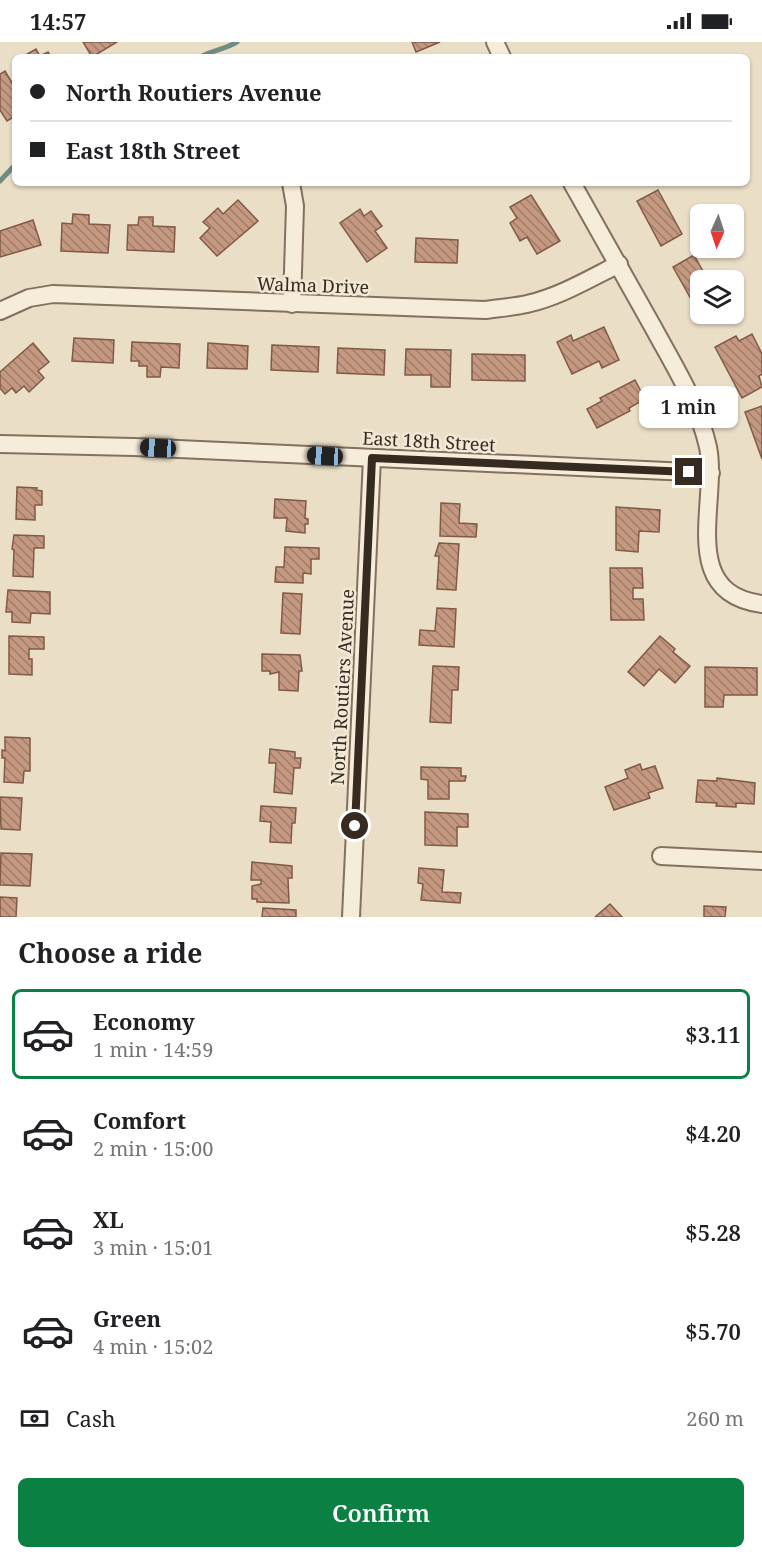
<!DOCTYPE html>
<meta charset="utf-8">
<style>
body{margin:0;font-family:"Noto Serif",serif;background:#f2f2f2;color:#202124;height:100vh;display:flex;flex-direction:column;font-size:22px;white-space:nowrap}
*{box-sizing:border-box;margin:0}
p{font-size:20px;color:#757577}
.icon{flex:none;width:33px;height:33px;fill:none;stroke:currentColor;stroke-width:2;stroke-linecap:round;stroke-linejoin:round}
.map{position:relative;height:875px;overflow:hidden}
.panel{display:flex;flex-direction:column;background:#fff;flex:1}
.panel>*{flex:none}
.top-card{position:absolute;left:12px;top:12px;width:738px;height:132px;border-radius:9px;box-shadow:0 2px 4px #0004;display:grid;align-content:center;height:132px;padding:0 18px;background:#fff}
.needle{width:39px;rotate:183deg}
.fabs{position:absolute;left:690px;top:162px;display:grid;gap:12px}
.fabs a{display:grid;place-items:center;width:54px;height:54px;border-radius:9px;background:#fff;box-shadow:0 2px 4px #0004;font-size:30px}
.end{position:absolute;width:27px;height:27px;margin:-14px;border:8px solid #362a21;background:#fff;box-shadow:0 0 0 3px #fff}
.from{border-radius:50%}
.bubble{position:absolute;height:42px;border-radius:9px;background:#fff;box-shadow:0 2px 4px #0004;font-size:20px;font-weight:600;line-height:42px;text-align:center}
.car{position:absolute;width:18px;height:36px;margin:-18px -9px;border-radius:8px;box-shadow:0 0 4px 2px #0007;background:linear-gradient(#222 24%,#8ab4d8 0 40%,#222 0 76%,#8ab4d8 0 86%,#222 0)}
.top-card b{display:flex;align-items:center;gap:21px;height:57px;font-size:22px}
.top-card b+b{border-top:2px solid #e0e0e0}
.top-card i{width:15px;height:15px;background:#202124}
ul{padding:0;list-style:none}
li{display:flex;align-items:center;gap:18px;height:90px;margin:0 12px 9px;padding:0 6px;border:3px solid transparent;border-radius:9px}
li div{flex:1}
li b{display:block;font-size:22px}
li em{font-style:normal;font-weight:600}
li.current{border-color:#0b8043}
li>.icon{width:54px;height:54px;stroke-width:1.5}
h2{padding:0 18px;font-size:27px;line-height:72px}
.pay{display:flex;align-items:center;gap:15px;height:66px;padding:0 18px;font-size:22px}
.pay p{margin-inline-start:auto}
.action{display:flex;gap:12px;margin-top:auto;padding:12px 18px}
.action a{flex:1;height:69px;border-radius:9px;background:#0b8043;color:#fff;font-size:24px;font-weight:600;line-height:69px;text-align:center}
.status{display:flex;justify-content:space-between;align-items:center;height:42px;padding:0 30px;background:#fff;direction:ltr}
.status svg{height:16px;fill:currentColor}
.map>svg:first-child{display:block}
</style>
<div class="status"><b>14:57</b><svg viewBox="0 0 49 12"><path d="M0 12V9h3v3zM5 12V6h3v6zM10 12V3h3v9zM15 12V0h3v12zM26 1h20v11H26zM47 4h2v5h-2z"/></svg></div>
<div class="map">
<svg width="762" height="875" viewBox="0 0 762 875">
<defs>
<pattern id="building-back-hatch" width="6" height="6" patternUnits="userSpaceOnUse" patternTransform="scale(1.5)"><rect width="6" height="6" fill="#c59981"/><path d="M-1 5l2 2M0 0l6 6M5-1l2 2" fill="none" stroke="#a17d69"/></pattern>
</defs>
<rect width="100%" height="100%" fill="#eadec7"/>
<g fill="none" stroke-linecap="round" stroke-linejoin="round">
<!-- stream -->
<g stroke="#708c83" stroke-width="5">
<path d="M200,15C213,8 226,7 237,0"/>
<path d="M0,139L15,123"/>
</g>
</g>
<!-- building -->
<g fill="url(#building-back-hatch)" stroke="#815a46" stroke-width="1.5">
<path d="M83,0H117L92,15Z"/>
<path d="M412,0H440L416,10Z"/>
<path d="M36,7L40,14L48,10L51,15H22Z"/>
<path d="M5,29L15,46V74L7,79L0,68V32Z"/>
<path d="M658,148L682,192L661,204L637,159Z"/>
<path d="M531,153L560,199L537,212L527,195L520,199L510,181L517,176L510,165Z"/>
<path d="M238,158L258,179L217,214L200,196L210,186L203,180L218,166L223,172Z"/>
<path d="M360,167L364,174L371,169L382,184L375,189L387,206L367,220L340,181Z"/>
<path d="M73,172L89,173V182L110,183L108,211L61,209L62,181L72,182Z"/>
<path d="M139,175H153V184L175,185L174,210L127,208L128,183H138Z"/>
<path d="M33,178L41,203L0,215V189Z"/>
<path d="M416,196L458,198L457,221L415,220Z"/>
<path d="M694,213L708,238H700V272H704L700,273L673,225Z"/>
<path d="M604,285L619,318L602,326L599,319L572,332L557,300L571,293L573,299Z"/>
<path d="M752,292L762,312V332L759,334L762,345L742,356L715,305L736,294L739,299Z"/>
<path d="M74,296L114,298L113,321L72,319Z"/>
<path d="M132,300L180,302L179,326L161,325L160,335H147V324H139V319H131Z"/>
<path d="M33,301L49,320L38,329L44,336L29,350L24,344L16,351L12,346L5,352L0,346V330Z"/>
<path d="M208,301L248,304L247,327L207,326Z"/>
<path d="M272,303L319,305L318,330L271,328Z"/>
<path d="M338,306L385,308L384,333L337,331Z"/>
<path d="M406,307L451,308L450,345H431V333H405Z"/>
<path d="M472,312L525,313V339L472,338Z"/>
<path d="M635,338L645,357L629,366L630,369L597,386L587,367L602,359L600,356Z"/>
<path d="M762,364V417L745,370Z"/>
<path d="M17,445L37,446L36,448L42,449V463H35V478L16,477Z"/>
<path d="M275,457L306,459L305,476L308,477V482H305V491L286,489L287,476H274Z"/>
<path d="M441,461L460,462L459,481L477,482L476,495L440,494Z"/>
<path d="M616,465L660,468L659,490L639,489L638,510L616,508Z"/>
<path d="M14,493L44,494V506H34L33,535L13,534L14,508L12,507Z"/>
<path d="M439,501L459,502L456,548L437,547L439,514H435Z"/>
<path d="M285,505L319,506V517H311V532L303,531V541L275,540L276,525H284Z"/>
<path d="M610,526H642L643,546H633V557H643L644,578H611Z"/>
<path d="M8,548L50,550V572L31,571L30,581L12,580V570H6Z"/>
<path d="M283,551L302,552L300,592L281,591Z"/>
<path d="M437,566L456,567L454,605L419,603L420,588L435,589Z"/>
<path d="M9,594L44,595V607H29V617H32V633L9,632Z"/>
<path d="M660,594L675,607L673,610L690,624L675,641L659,627L644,644L628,630Z"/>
<path d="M262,612L300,613L302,629H299L298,649L279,648V630L270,632V629H262Z"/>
<path d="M433,624L459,625L458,648H452L451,681L430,680Z"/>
<path d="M705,625L757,626V653H724L723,665H705Z"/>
<path d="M5,695L30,696V729H24L23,741L4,740L5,716H2V708L5,709Z"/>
<path d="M270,707L295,710V716H301L300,726H294L292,752L274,750L276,721H269Z"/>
<path d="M640,722L642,728L655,724L663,746L648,751L650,756L614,768L605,745L628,736L625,728Z"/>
<path d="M421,725L461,726V734H466L465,739H449V757H428V738L421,737Z"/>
<path d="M717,736L755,741L754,762L736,761V765L716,764L717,761L696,760L698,738L717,739Z"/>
<path d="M0,755L22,756L20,788L1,787Z"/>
<path d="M261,764L296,766L295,781H292L291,801L270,800L271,780L260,779Z"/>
<path d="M425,770L468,772V785H457V804L425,803Z"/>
<path d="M1,811L32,812L30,844L0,843Z"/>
<path d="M252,820L292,824V836H288L289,861L257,860V857H252V844L261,842V838H251Z"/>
<path d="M419,826L444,828L442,850L461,851L460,861L421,858L423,842L418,841Z"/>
<path d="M0,855L17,856L16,875H0Z"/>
<path d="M610,862L622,875H595Z"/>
<path d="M704,864L726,865L725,875H704Z"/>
<path d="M263,866L296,868V875H262Z"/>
</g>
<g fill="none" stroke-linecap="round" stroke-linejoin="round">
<defs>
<g id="minor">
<path d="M495,0L502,15"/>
<path d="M291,141L295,164L292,262"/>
<path d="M572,141C599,189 626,237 653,285C674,324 698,361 708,405C719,460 677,551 762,562"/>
<path d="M0,269L29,256L53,252L485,268C499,266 513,265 527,262C559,255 589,237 619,222"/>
<path d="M0,402L134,405L711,431"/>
<path d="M661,814L762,819"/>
<path d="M351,875L372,416"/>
</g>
</defs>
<!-- minor casing -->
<use href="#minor" stroke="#84705e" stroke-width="20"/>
<!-- minor -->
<use href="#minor" stroke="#f6ecda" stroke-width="16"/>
</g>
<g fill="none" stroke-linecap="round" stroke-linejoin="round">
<!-- route -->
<path stroke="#362a21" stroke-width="8" d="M355,784L372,416L689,430"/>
</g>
<g text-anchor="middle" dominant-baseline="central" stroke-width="5" stroke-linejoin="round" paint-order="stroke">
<!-- street labels -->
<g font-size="18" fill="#362a21" stroke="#f2e8d6">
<text transform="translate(313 243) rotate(2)">Walma Drive</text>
<text transform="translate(429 399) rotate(3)">East 18th Street</text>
<text transform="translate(342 645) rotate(-87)">North Routiers Avenue</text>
</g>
</g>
</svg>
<div class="fabs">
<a><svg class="needle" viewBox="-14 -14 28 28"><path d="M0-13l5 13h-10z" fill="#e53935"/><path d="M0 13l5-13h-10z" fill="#757577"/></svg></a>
<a><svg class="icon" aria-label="layers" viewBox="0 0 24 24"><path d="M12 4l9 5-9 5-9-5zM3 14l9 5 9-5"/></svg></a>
</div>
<i class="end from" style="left:355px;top:784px"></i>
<i class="end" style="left:689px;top:430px"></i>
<div class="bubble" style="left:639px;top:344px;width:99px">1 min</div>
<i class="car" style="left:158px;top:406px;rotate:273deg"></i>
<i class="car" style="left:325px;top:414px;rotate:273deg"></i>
<div class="top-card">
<b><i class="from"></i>North Routiers Avenue</b>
<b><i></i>East 18th Street</b>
</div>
</div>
<section class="panel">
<h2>Choose a ride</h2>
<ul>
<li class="current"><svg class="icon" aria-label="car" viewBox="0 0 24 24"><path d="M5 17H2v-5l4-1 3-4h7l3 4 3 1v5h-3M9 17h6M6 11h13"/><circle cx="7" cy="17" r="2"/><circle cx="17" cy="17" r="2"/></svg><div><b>Economy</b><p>1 min · 14:59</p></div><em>$3.11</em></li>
<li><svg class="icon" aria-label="car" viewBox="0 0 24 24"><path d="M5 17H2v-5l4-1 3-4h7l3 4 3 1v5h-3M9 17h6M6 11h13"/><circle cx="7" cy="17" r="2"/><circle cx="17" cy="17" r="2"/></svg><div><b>Comfort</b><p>2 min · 15:00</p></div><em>$4.20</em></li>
<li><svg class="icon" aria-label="car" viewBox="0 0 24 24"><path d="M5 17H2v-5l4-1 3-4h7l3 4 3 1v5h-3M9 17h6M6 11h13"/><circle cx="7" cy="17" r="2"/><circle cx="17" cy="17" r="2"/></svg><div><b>XL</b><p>3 min · 15:01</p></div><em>$5.28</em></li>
<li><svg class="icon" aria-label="car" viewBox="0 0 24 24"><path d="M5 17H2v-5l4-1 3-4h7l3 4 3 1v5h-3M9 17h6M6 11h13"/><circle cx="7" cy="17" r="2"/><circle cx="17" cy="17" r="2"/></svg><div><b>Green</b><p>4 min · 15:02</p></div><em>$5.70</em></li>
</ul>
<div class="pay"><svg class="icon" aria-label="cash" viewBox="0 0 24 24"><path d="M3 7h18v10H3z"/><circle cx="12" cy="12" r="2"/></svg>Cash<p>260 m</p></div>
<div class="action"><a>Confirm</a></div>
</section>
